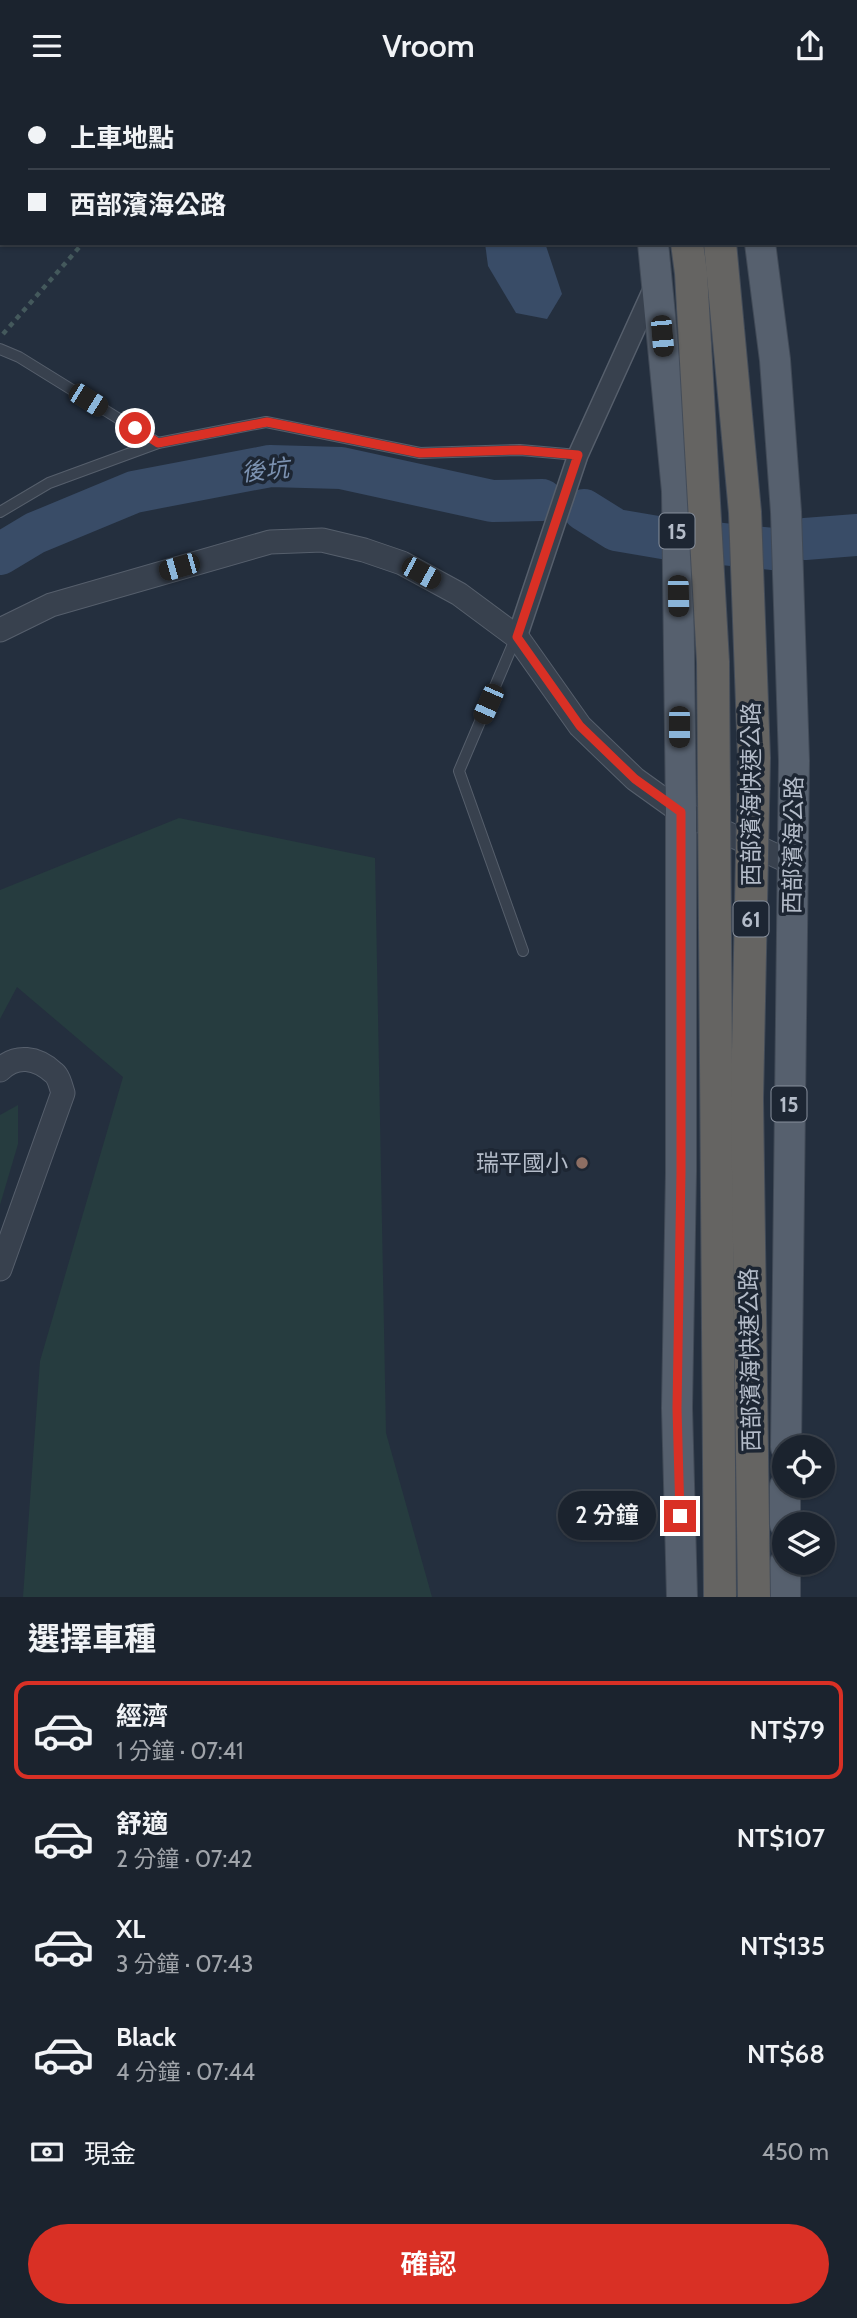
<!DOCTYPE html>
<html lang="zh-TW">
<meta charset="utf-8">
<style>
body{margin:0;font-family:Cabin,"Noto Sans TC",sans-serif;background:#242b36;color:#f1f3f6;height:100vh;display:flex;flex-direction:column;font-size:26px;white-space:nowrap}
*{box-sizing:border-box;margin:0}
p{font-size:23px;color:#a0a4aa}
.icon{flex:none;width:38px;height:38px;fill:none;stroke:currentColor;stroke-width:2;stroke-linecap:round;stroke-linejoin:round}
.map{position:relative;height:1506px;overflow:hidden}
.drawer{display:flex;flex-direction:column;background:#1b232e;flex:1}
.drawer>*{flex:none}
.guide{position:absolute;left:0px;top:0px;width:858px;height:154px;box-shadow:0 2px 5px #0004,0 0 0 2px #39404a;display:grid;align-content:center;height:154px;padding:0 28px;background:#1b232e}
.tools{position:absolute;left:772px;top:1344px;display:grid;gap:14px}
.tools a{display:grid;place-items:center;width:63px;height:63px;border-radius:50%;background:#1b232e;box-shadow:0 2px 5px #0004,0 0 0 2px #39404a;font-size:35px}
.end{position:absolute;width:32px;height:32px;margin:-16px;border:9px solid #d93025;background:#fff;box-shadow:0 0 0 4px #fff}
.from{border-radius:50%}
.bubble{position:absolute;height:49px;border-radius:24px;background:#1b232e;box-shadow:0 2px 5px #0004,0 0 0 2px #39404a;font-size:23px;font-weight:600;line-height:49px;text-align:center}
.car{position:absolute;width:21px;height:42px;margin:-21px -10px;border-radius:9px;box-shadow:0 0 5px 2px #0007;background:linear-gradient(#222 24%,#8ab4d8 0 40%,#222 0 76%,#8ab4d8 0 86%,#222 0)}
.guide b{display:flex;align-items:center;gap:24px;height:66px;font-size:26px}
.guide b+b{border-top:2px solid #39404a}
.guide i{width:18px;height:18px;background:#f1f3f6}
ul{padding:0;list-style:none}
li{display:flex;align-items:center;gap:21px;height:98px;margin:0 14px 10px;padding:0 14px;border:4px solid transparent;border-radius:14px}
li div{flex:1}
li b{display:block;font-size:26px}
li em{font-style:normal;font-weight:600}
li.on{border-color:#d93025}
li>.icon{width:63px;height:63px;stroke-width:1.5}
h2{padding:0 28px;font-size:32px;line-height:84px}
.pay{display:flex;align-items:center;gap:18px;height:77px;padding:0 28px;font-size:26px}
.pay p{margin-inline-start:auto}
.primary-button{display:flex;gap:14px;margin-top:auto;padding:14px 28px}
.primary-button a{flex:1;height:80px;border-radius:42px;background:#d93025;color:#fff;font-size:28px;font-weight:600;line-height:80px;text-align:center}
header{display:flex;justify-content:space-between;align-items:center;height:91px;padding:0 28px;background:#1b232e;font-size:32px;font-weight:600}
.map>svg:first-child{display:block}
</style>
<header><svg class="icon" aria-label="menu" viewBox="0 0 24 24"><path d="M4 6h16M4 12h16M4 18h16"/></svg>Vroom<svg class="icon" aria-label="share" viewBox="0 0 24 24"><path d="M12 15V3M7 8l5-5 5 5M5 13v7h14v-7"/></svg></header>
<div class="map">
<svg width="857" height="1506" viewBox="0 0 857 1506">
<rect width="100%" height="100%" fill="#242f3e"/>
<!-- green -->
<g fill="#263c3f">
<path d="M179,727L375,767L386,1342L432,1506H23L40,1270L123,986L17,896L0,928V799Z"/>
<path d="M18,1014V1053L0,1114V1024Z"/>
</g>
<!-- water -->
<path fill="#394c67" d="M485,152H545L562,203L547,228L516,222L488,175Z"/>
<g fill="none" stroke-linecap="round" stroke-linejoin="round">
<!-- river -->
<g stroke="#394c67" stroke-width="42">
<path d="M584,419L616,439L663,447"/>
<path d="M805,448L857,444"/>
<path d="M692,450L773,458"/>
<path d="M0,463L35,442L134,401L270,375L341,377L492,410L542,409"/>
</g>
<defs>
<g id="service">
<path d="M31,2L32,0"/>
<path d="M0,49L2,46"/>
<path d="M0,258L19,266L158,352"/>
<path d="M0,421L49,392L158,352L266,331L420,362L520,359L578,364"/>
<path d="M516,546L459,680L523,860"/>
</g>
<path id="minor" d="M517,546L578,364L655,194"/>
<g id="tertiary">
<path d="M0,539L51,514L270,451L322,449L364,459L402,472L459,503L517,546L580,635L635,688L681,721L794,773"/>
<path d="M0,979C16,963 37,966 54,982C59,986 61,996 63,1002L0,1178"/>
</g>
<g id="primary">
<path d="M633,0V2"/>
<path d="M740,0L741,2"/>
<path d="M653,152L677,400L681,721V1081L677,1317L682,1506"/>
<path d="M760,152L775,269L786,421L794,670L786,1356"/>
<path d="M785,1433V1395"/>
<path d="M785,1506V1472"/>
</g>
<g id="trunk">
<path d="M666,0V2"/>
<path d="M702,0V2"/>
</g>
</defs>
<!-- service casing -->
<use href="#service" stroke="#565f6c" stroke-width="12"/>
<!-- minor casing -->
<use href="#minor" stroke="#565f6c" stroke-width="22"/>
<!-- tertiary casing -->
<use href="#tertiary" stroke="#565f6c" stroke-width="25"/>
<!-- primary casing -->
<use href="#primary" stroke="#414a57" stroke-width="32"/>
<!-- trunk casing -->
<use href="#trunk" stroke="#434c59" stroke-width="34"/>
<!-- path -->
<g stroke="#44595c" stroke-width="4.5" stroke-dasharray="5 5" stroke-linecap="butt">
<path d="M238,2L240,0"/>
<path d="M3,243L83,152"/>
</g>
<!-- service -->
<use href="#service" stroke="#38414e" stroke-width="10"/>
<!-- minor -->
<use href="#minor" stroke="#38414e" stroke-width="19"/>
<!-- tertiary -->
<use href="#tertiary" stroke="#38414e" stroke-width="23"/>
<!-- primary -->
<use href="#primary" stroke="#56606e" stroke-width="30"/>
<!-- trunk -->
<use href="#trunk" stroke="#656462" stroke-width="32"/>
<defs>
<g id="trunk-bridge">
<path d="M687,152L691,182L713,571L720,1506"/>
<path d="M720,152L745,421L754,667L747,1008L754,1506"/>
</g>
</defs>
<!-- trunk-bridge casing -->
<use href="#trunk-bridge" stroke="#434c59" stroke-width="34" stroke-linecap="butt"/>
<!-- trunk-bridge -->
<use href="#trunk-bridge" stroke="#656462" stroke-width="32"/>
</g>
<g fill="none" stroke-linecap="round" stroke-linejoin="round">
<!-- route -->
<path stroke="#d93025" stroke-width="9" d="M135,337L158,352L267,331L420,362L520,359L578,364L517,546L580,635L635,688L681,721V1081L677,1317L680,1425"/>
</g>
<!-- markers -->
<circle fill="#8d6e63" stroke="#1d2633" stroke-width="2.5" cx="582" cy="1072" r="7"/>
<g text-anchor="middle" dominant-baseline="central" stroke-width="7" stroke-linejoin="round" paint-order="stroke">
<!-- shield labels -->
<g fill="#1d2633" stroke="#878f9c" stroke-width="2">
<rect x="659.5" y="422.5" width="35" height="35" rx="5"/>
<rect x="733.5" y="810.5" width="35" height="35" rx="5"/>
<rect x="771.5" y="995.5" width="35" height="35" rx="5"/>
</g>
<g font-size="21" font-weight="bold" fill="#b4bcc9">
<text x="677" y="440">15</text>
<text x="751" y="828">61</text>
<text x="789" y="1013">15</text>
</g>
<!-- street labels -->
<g font-size="23" fill="#b4bcc9" stroke="#1d2633">
<text transform="translate(751 703) rotate(-90)">西部濱海快速公路</text>
<text transform="translate(793 754) rotate(-89)">西部濱海公路</text>
<text transform="translate(750 1269) rotate(-91)">西部濱海快速公路</text>
</g>
<!-- poi labels -->
<g font-size="23" fill="#b4bcc9" stroke="#1d2633" text-anchor="end">
<text x="568" y="1072">瑞平國小</text>
</g>
<!-- water labels -->
<g font-size="24" font-style="italic" fill="#7c92b1" stroke="#1d2633">
<text transform="translate(265 379) rotate(-6)">後坑</text>
</g>
</g>
</svg>
<div class="tools">
<a><svg class="icon" aria-label="locate" viewBox="0 0 24 24"><circle cx="12" cy="12" r="6"/><path d="M12 2v4M12 18v4M2 12h4M18 12h4"/></svg></a>
<a><svg class="icon" aria-label="layers" viewBox="0 0 24 24"><path d="M12 4l9 5-9 5-9-5zM3 14l9 5 9-5"/></svg></a>
</div>
<i class="end from" style="left:135px;top:337px"></i>
<i class="end" style="left:680px;top:1425px"></i>
<div class="bubble" style="left:558px;top:1400px;width:98px">2 分鐘</div>
<i class="car" style="left:662px;top:245px;rotate:175deg"></i>
<i class="car" style="left:88px;top:309px;rotate:122deg"></i>
<i class="car" style="left:179px;top:476px;rotate:254deg"></i>
<i class="car" style="left:421px;top:482px;rotate:119deg"></i>
<i class="car" style="left:678px;top:505px;rotate:179deg"></i>
<i class="car" style="left:488px;top:613px;rotate:204deg"></i>
<i class="car" style="left:679px;top:636px;rotate:180deg"></i>
<div class="guide">
<b><i class="from"></i>上車地點</b>
<b><i></i>西部濱海公路</b>
</div>
</div>
<section class="drawer">
<h2>選擇車種</h2>
<ul>
<li class="on"><svg class="icon" aria-label="car" viewBox="0 0 24 24"><path d="M5 17H2v-5l4-1 3-4h7l3 4 3 1v5h-3M9 17h6M6 11h13"/><circle cx="7" cy="17" r="2"/><circle cx="17" cy="17" r="2"/></svg><div><b>經濟</b><p>1 分鐘 · 07:41</p></div><em>NT$79</em></li>
<li><svg class="icon" aria-label="car" viewBox="0 0 24 24"><path d="M5 17H2v-5l4-1 3-4h7l3 4 3 1v5h-3M9 17h6M6 11h13"/><circle cx="7" cy="17" r="2"/><circle cx="17" cy="17" r="2"/></svg><div><b>舒適</b><p>2 分鐘 · 07:42</p></div><em>NT$107</em></li>
<li><svg class="icon" aria-label="car" viewBox="0 0 24 24"><path d="M5 17H2v-5l4-1 3-4h7l3 4 3 1v5h-3M9 17h6M6 11h13"/><circle cx="7" cy="17" r="2"/><circle cx="17" cy="17" r="2"/></svg><div><b>XL</b><p>3 分鐘 · 07:43</p></div><em>NT$135</em></li>
<li><svg class="icon" aria-label="car" viewBox="0 0 24 24"><path d="M5 17H2v-5l4-1 3-4h7l3 4 3 1v5h-3M9 17h6M6 11h13"/><circle cx="7" cy="17" r="2"/><circle cx="17" cy="17" r="2"/></svg><div><b>Black</b><p>4 分鐘 · 07:44</p></div><em>NT$68</em></li>
</ul>
<div class="pay"><svg class="icon" aria-label="cash" viewBox="0 0 24 24"><path d="M3 7h18v10H3z"/><circle cx="12" cy="12" r="2"/></svg>現金<p>450 m</p></div>
<div class="primary-button"><a>確認</a></div>
</section>
